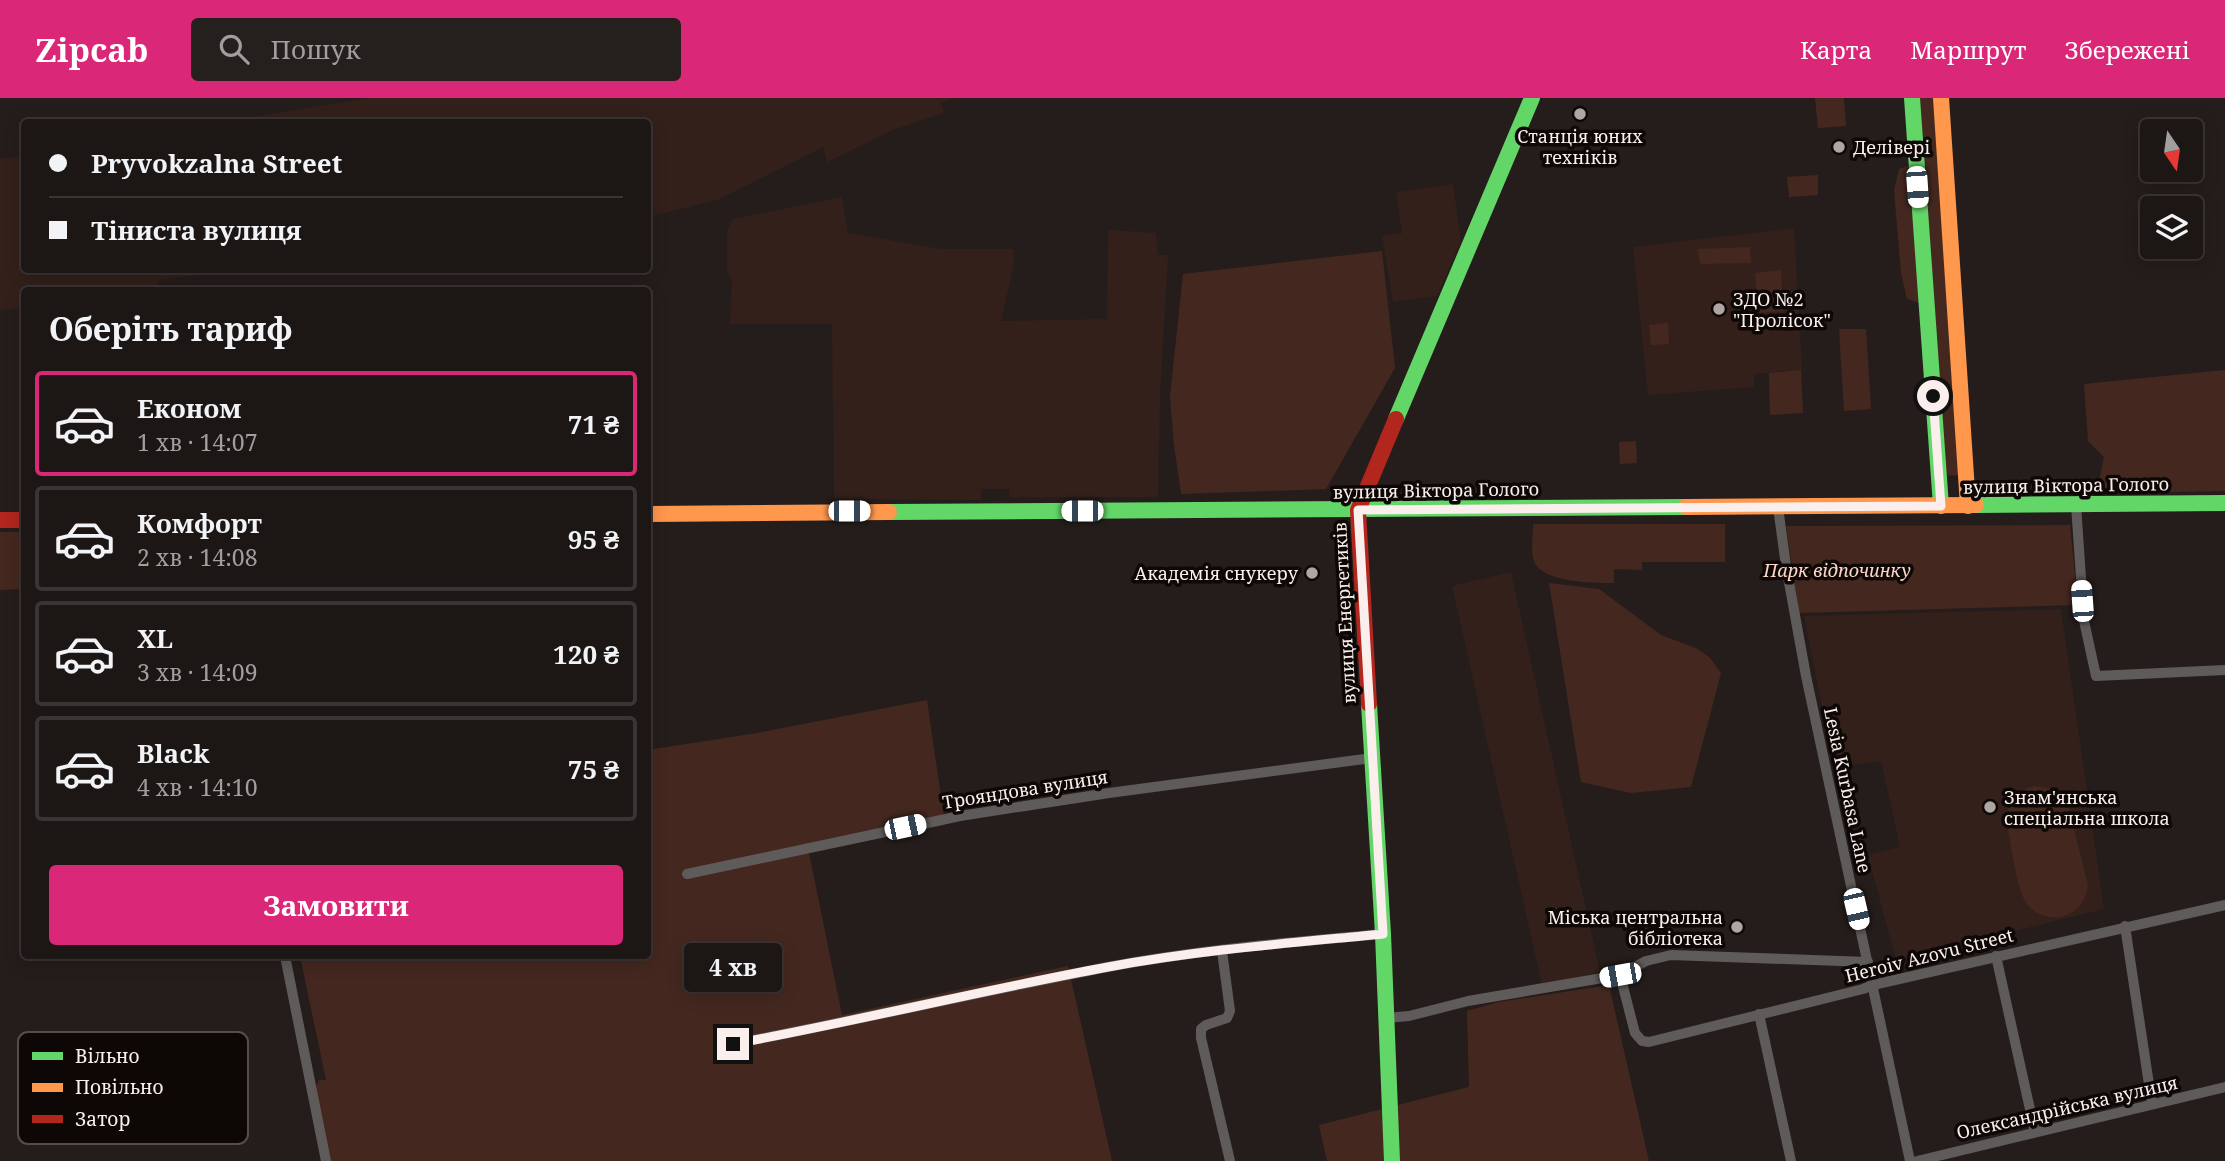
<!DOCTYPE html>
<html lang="uk">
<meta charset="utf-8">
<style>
body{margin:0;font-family:"Noto Serif",serif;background:#251f1d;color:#f1f3f6;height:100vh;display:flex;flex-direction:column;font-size:26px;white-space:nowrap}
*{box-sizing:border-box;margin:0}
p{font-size:23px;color:#a09fa0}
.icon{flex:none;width:38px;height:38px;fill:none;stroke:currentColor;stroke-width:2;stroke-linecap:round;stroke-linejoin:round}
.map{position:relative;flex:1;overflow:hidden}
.sheet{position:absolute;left:21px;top:189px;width:630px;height:672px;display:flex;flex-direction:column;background:#1c1614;border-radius:7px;box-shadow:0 4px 18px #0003,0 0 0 2px #3a3534}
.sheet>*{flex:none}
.guide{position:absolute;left:21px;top:21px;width:630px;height:154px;border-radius:7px;box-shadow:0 4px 18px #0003,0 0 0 2px #3a3534;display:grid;align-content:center;height:154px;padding:0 28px;background:#1c1614}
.needle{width:46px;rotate:167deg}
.controls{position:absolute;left:2140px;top:21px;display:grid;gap:14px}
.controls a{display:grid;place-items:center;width:63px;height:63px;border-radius:7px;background:#1c1614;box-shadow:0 4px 18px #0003,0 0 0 2px #3a3534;font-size:35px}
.end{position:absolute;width:32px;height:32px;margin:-16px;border:9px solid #faefec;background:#111;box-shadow:0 0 0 4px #111}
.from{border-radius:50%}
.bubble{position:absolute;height:49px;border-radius:7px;background:#1c1614;box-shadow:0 4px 18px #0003,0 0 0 2px #3a3534;font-size:23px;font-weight:700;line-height:49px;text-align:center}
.car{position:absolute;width:21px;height:42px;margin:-21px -10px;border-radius:9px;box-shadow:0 0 5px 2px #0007;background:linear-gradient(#fff 24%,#345 0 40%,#fff 0 76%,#345 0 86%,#fff 0)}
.guide b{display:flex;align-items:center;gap:24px;height:66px;font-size:26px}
.guide b+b{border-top:2px solid #3a3534}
.guide i{width:18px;height:18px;background:#f1f3f6}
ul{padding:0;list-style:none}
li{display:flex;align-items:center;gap:21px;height:105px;margin:0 14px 10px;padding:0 14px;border:4px solid #3a3534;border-radius:7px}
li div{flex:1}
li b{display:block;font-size:26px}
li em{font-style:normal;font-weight:700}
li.active{border-color:#db2777}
li>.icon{width:63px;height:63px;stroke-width:1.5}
h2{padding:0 28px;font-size:32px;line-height:84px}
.primary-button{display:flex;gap:14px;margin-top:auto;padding:14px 28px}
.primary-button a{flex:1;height:80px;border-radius:7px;background:#db2777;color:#fff;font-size:28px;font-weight:700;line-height:80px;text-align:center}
header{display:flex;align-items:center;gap:42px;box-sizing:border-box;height:98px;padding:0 35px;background:#db2777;color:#fff}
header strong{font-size:33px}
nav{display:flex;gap:38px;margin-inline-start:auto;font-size:24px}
.search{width:490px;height:63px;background:#251f1d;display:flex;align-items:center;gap:18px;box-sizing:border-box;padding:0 24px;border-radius:7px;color:#a09fa0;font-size:26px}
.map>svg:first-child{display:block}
</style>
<header>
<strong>Zipcab</strong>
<div class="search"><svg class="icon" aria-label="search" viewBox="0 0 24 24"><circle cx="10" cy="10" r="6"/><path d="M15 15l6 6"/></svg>Пошук</div>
<nav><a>Карта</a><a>Маршрут</a><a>Збережені</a></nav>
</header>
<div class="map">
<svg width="2225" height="1063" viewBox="0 0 2225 1063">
<rect width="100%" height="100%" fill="#251d1b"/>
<!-- built -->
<g fill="#33201a">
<path d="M369,0H953L941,5L944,15L893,32L827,64L823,49L717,102L648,119V24H224Z"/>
<path d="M24,58V172H240L159,182L156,190L143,192H24V211L0,212V61Z"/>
<path d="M1453,86L1461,143L1437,198L1393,204L1382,138L1402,135L1396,94Z"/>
<path d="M842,99L848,135L941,151H1013L1014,165L1001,223L1107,221L1108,132L1156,135L1158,157H1168L1160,297L1158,399H1010L1009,391H981V402L834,401L832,226H730L732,183L727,172V132L733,121Z"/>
<path d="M1794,130L1802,272L1754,276V289L1648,297L1633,149Z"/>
<path d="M1511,474L1600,874L1542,887L1452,488Z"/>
<path d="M2061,511L2104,811L1896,862L1868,757L1900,749L1881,663L1834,669L1804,518Z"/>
</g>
<!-- green -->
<g fill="#44281f">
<path d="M1815,0H1844L1846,28L1818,30Z"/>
<path d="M1919,0H1935L1960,377L1944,378Z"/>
<path d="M1910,67L1923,206L1907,201L1901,175L1894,92L1899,71Z"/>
<path d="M1818,77V97L1789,99L1787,79Z"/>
<path d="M1750,149L1751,165L1700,166L1698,151Z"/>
<path d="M1382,153L1395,270L1326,391L1181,396L1174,347L1170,299L1183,176Z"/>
<path d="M1781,172L1783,213L1758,215L1755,175Z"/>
<path d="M1668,225L1669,246L1651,247L1649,227Z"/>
<path d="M1839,231H1866L1871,311L1844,313Z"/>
<path d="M1801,272L1803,315L1770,317L1769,275Z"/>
<path d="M2225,272V393L2108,395L2098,388L2104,359L2088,343L2084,286Z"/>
<path d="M1636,343L1637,365L1620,366L1619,344Z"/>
<path d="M1533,426H1725V464H1642V472L1614,471V485C1594,485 1538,485 1533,460C1531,450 1533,436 1533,426Z"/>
<path d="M2070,427L2078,507L1799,515L1786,428Z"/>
<path d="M0,434H24V491L0,492Z"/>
<path d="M1549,485L1599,491L1661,537L1698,551L1710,560L1721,575L1691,689L1631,695L1581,684Z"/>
<path d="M927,602L945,727L809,755L842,917L1068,868L1112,1063H330L315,991L319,982H326L300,858H648V652L757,635Z"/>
<path d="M2034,688L2053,691L2067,703L2088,787C2087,800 2080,811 2067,817C2052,823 2032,817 2024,801C2016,785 2011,746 2007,726C2006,707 2015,694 2034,688Z"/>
<path d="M1609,887L1649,1063H1327L1319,1027L1469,989L1467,913L1499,904Z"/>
</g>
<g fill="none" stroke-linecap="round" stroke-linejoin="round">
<!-- street -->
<g stroke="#5f5b5a" stroke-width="10">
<path d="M2076,407L2084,523L2096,578L2225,572"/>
<path d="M1778,409L1786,468L1806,578L1910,1063"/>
<path d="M687,776L960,718L1109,695L1372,660"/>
<path d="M2125,828L2152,1006"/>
<path d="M1222,853L1230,913L1227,920L1206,927L1201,931V940L1230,1063"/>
<path d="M285,858L326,1063"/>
<path d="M1996,858L2035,1034"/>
<path d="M1620,877L1635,935L1642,943L1649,944L1863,891L1873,887L2225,807"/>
<path d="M1759,916L1791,1063"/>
<path d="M1386,920L1409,918L1468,903L1620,877L1646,863L1671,857L1868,864"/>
<path d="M733,946C858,922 983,893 1108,869C1198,852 1291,844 1383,836"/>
<path d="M1917,1063L2225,989"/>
</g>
<!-- fast -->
<g stroke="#63d668" stroke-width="16">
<path d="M1912,0L1941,408"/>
<path d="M1396,321L1532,0"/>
<path d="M1976,407L2225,405"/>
<path d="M889,414L1686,409"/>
<path d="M1369,606L1383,836L1392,1063"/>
</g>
<!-- slow -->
<g stroke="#ff974d" stroke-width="16">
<path d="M1941,0L1968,408"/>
<path d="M1686,409L1976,407"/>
<path d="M648,416L889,414"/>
</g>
<!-- jam -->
<g stroke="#b3261e" stroke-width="16">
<path d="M0,422H24"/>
<path d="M1369,606L1358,412L1396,321"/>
</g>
</g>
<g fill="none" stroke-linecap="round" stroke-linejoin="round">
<!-- route -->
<path stroke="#faefec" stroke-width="9" d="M733,946C858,923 983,892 1108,869C1199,852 1291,845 1383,836L1358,412L1941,408L1933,298"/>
</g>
<!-- markers -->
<g fill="#afa6a3" stroke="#0d0806" stroke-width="2.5">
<circle cx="1580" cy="16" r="7"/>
<circle cx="1839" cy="49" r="7"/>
<circle cx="1719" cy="211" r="7"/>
<circle cx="1312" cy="475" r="7"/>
<circle cx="1990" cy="709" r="7"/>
<circle cx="1737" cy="829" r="7"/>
</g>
<g text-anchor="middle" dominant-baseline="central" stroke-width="7" stroke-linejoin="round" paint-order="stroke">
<!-- poi labels -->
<g font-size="18" fill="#faefec" stroke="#0d0806" text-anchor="start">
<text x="1580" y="38" text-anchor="middle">Станція юних<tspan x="1580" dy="21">техніків</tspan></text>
<text x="1853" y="49">Делівері</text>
<text x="1733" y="201">ЗДО №2<tspan x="1733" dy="21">"Пролісок"</tspan></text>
<text x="1298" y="475" text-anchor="end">Академія снукеру</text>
<text x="2004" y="699">Знам'янська<tspan x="2004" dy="21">спеціальна школа</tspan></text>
<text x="1723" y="819" text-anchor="end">Міська центральна<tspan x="1723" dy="21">бібліотека</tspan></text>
</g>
<!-- street labels -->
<g font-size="18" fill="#faefec" stroke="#0d0806">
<text transform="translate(2066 387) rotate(-1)">вулиця Віктора Голого</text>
<text transform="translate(1436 392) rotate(-1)">вулиця Віктора Голого</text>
<text transform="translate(1344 515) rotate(-93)">вулиця Енергетиків</text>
<text transform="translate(1025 691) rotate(-9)">Трояндова вулиця</text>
<text transform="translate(1848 692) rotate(78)">Lesia Kurbasa Lane</text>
<text transform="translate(1929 857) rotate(-14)">Heroiv Azovu Street</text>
<text transform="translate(2067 1009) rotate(-13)">Олександрійська вулиця</text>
</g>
<!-- park labels -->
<g font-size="18" font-style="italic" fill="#ffd5c8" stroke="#0d0806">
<text x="1837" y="472">Парк відпочинку</text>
</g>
</g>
<!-- legend -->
<rect x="18" y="934" width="230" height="112" rx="10" fill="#0d0806" stroke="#544d4b" stroke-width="2"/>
<rect x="32" y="954" width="31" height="8" fill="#63d668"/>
<rect x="32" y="985" width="31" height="9" fill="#ff974d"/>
<rect x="32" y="1017" width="31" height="8" fill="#b3261e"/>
<g font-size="19" fill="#faefec">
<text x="75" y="965">Вільно</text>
<text x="75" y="996">Повільно</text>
<text x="75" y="1028">Затор</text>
</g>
</svg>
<div class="controls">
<a><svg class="needle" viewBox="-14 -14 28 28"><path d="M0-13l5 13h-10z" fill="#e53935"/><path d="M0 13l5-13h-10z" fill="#a09fa0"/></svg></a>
<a><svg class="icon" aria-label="layers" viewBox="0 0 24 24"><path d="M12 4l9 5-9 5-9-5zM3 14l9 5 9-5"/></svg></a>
</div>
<i class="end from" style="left:1933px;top:298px"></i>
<i class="end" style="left:733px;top:946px"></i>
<div class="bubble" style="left:684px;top:845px;width:98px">4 хв</div>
<i class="car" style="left:1917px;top:89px;rotate:176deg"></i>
<i class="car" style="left:849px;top:413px;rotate:90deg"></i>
<i class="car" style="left:1082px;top:413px;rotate:270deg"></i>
<i class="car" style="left:2082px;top:503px;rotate:356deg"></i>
<i class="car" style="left:905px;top:729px;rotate:78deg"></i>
<i class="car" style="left:1856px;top:811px;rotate:167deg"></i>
<i class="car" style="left:1620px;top:877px;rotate:260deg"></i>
<div class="guide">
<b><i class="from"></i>Pryvokzalna Street</b>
<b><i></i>Тіниста вулиця</b>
</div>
<section class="sheet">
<h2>Оберіть тариф</h2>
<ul>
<li class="active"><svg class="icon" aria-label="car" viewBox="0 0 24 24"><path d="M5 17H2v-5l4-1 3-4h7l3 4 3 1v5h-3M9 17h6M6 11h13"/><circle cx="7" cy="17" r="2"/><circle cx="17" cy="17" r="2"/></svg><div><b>Економ</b><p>1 хв · 14:07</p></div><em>71 ₴</em></li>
<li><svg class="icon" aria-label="car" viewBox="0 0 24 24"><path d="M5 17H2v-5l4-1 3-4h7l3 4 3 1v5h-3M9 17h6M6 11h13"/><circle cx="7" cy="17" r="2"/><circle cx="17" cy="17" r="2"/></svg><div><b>Комфорт</b><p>2 хв · 14:08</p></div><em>95 ₴</em></li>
<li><svg class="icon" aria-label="car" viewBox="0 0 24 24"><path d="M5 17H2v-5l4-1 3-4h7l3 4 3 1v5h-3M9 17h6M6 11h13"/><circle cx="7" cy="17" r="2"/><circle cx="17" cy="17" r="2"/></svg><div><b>XL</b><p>3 хв · 14:09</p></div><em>120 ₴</em></li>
<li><svg class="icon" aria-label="car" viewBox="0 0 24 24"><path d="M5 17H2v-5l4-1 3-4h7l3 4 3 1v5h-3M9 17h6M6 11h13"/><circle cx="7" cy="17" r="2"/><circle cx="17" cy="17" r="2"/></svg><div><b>Black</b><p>4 хв · 14:10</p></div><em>75 ₴</em></li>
</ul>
<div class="primary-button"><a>Замовити</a></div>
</section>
</div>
